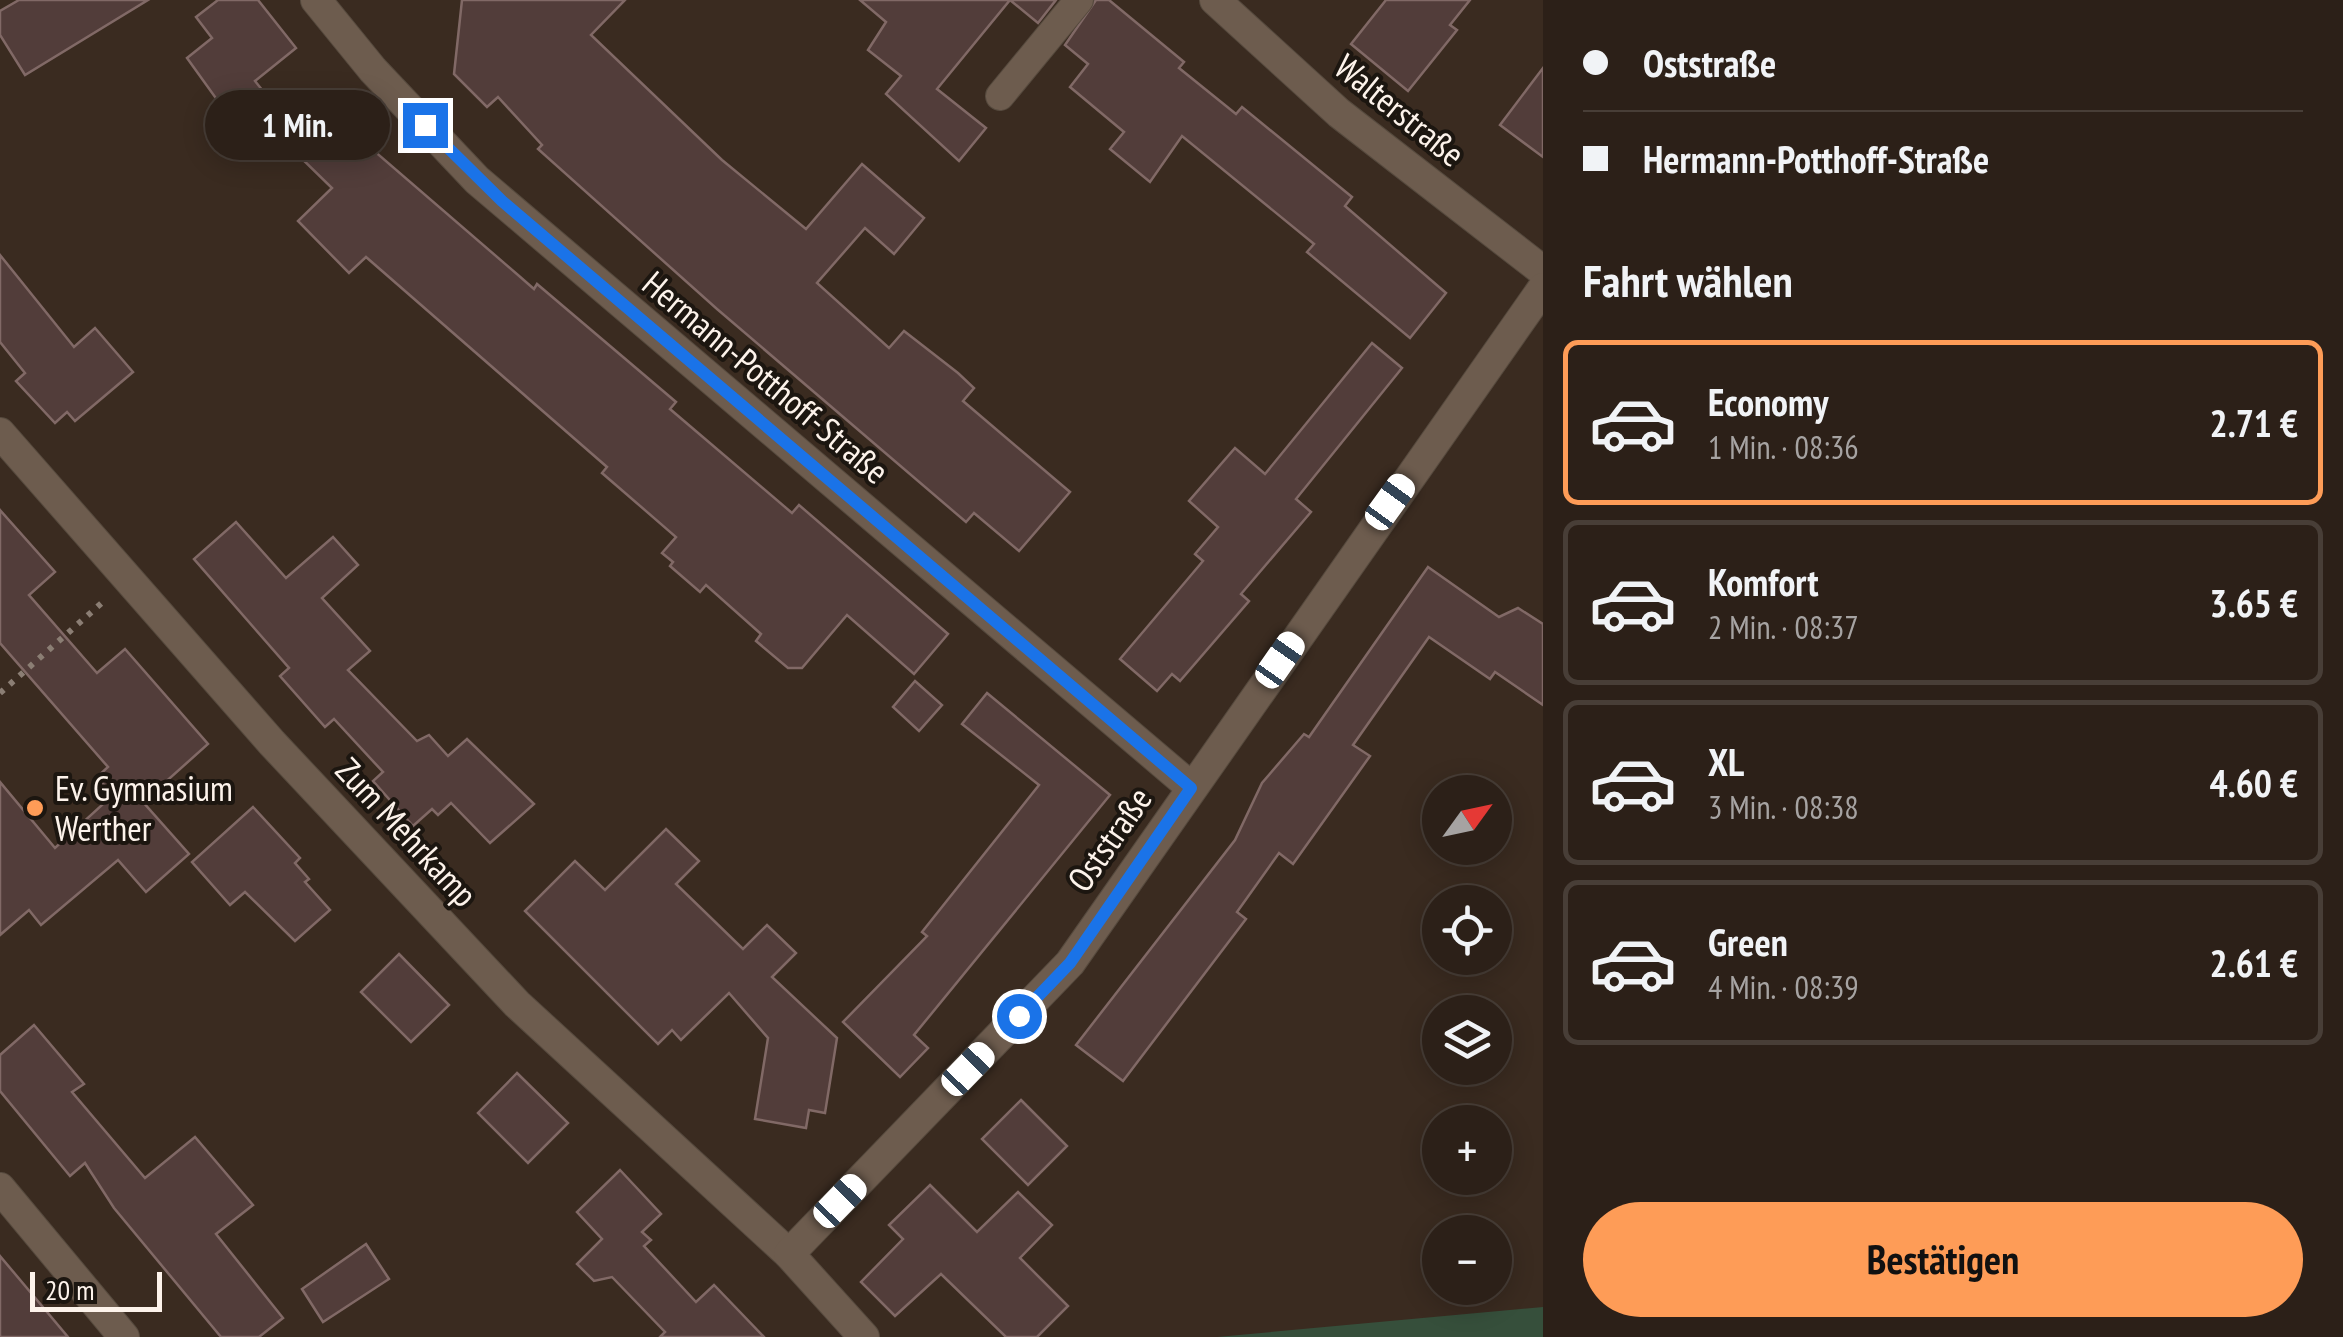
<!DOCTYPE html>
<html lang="de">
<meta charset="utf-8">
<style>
body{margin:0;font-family:"PT Sans Narrow",sans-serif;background:#342821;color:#f1f3f6;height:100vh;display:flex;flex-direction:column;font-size:38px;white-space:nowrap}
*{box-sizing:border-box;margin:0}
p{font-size:32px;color:#a6a3a2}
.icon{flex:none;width:55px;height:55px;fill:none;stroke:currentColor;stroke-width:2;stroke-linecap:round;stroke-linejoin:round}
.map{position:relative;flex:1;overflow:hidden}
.panel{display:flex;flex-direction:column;background:#2c2018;width:800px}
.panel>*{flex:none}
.guide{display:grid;align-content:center;height:220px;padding:0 40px;background:#2c2018}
.needle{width:65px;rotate:57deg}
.fabs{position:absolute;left:1422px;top:775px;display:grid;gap:20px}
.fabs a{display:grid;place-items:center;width:90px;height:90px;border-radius:50%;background:#2c2018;box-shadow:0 5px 25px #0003,0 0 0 2px #483e37;font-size:50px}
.scale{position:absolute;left:30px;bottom:25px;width:132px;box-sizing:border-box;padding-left:10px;border:5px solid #fdf3eb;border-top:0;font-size:28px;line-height:35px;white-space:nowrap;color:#fdf3eb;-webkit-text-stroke:8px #1c1610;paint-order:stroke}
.end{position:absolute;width:45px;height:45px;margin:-22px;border:12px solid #1a73e8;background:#fff;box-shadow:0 0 0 5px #fff}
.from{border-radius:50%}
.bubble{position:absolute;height:70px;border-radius:35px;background:#2c2018;box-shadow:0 5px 25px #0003,0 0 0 2px #483e37;font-size:32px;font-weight:600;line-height:70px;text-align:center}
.car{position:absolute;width:30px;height:60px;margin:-30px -15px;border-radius:12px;box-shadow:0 0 8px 2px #0007;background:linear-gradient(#fff 24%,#345 0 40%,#fff 0 76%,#345 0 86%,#fff 0)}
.guide b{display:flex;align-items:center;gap:35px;height:95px;font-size:38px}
.guide b+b{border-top:2px solid #483e37}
.guide i{width:25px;height:25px;background:#f1f3f6}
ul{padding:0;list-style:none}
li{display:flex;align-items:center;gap:30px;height:165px;margin:0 20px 15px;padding:0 20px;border:5px solid #483e37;border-radius:15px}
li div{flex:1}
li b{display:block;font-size:38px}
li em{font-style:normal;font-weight:600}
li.on{border-color:#fe9c57}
li>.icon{width:90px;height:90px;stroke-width:1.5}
h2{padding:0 40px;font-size:45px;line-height:120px}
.cta{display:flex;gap:20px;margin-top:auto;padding:20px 40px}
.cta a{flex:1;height:115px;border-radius:60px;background:#fe9c57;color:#111;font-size:40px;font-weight:600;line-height:115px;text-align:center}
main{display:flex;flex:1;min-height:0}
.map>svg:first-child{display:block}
</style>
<main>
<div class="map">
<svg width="1543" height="1337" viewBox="0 0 1543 1337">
<rect width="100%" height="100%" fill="#3a2b20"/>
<!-- green -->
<path fill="#364f3b" d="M1543,1307V1337H1217Z"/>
<!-- building -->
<g fill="#523d3a" stroke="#816966" stroke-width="2.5">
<path d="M19,0H148L25,75L0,35V11Z"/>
<path d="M218,0H258L296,48L255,81L271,101L238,129L187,58L212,38L196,17Z"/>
<path d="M462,0H625L591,35L722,160L806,229L862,164L924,218L894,254L865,228L817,283L889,348L904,331L958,373L974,388L963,401L1070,492L1019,551L974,513L966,522L717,309L538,149L542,145L498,97L487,107L454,74Z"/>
<path d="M860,0H1010L937,89L986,128L959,161L886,94L901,76L868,50L886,22Z"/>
<path d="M1010,0H1056L1038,23Z"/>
<path d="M1096,0H1109L1184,62L1179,68L1236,114L1242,107L1352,197L1345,206L1446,293L1410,338L1307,252L1314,244L1182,136L1150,182L1110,149L1124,132L1070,87L1088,64L1065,45Z"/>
<path d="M1386,0H1470L1450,25L1457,30L1408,91L1351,44Z"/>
<path d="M1543,68V157L1500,125Z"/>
<path d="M348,102L384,139L373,150L518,275L534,289L537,284L676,402L670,409L792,513L799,505L948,634L914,674L847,615L802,668H788L756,641L761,634L706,585L700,592L670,566L673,562L662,553L676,537L602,473L607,467L366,257L349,273L298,221L332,188L297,154Z"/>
<path d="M0,255L74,347L95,328L133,372L75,421L67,412L55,423L16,381L25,373L0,342Z"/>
<path d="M1372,343L1402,368L1296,499L1311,512L1241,594L1249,601L1180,681L1172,674L1157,691L1120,659L1203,561L1195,554L1218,527L1189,501L1235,448L1265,474Z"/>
<path d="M0,510L55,572L29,595L97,673L125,649L208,744L143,802L189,854L146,892L118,860L41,925L29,910L0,935V782L55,848L113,795L97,777L108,767L0,643Z"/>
<path d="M236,522L286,578L333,537L358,565L322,598L370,651L348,670L417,741L429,735L448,756L467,739L534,804L490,843L451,803L438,815L432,809L413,826L373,781L383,772L334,719L325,727L280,676L289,668L194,559Z"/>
<path d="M1428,567L1499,617L1518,608L1543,624V705L1495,672L1490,679L1429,637L1353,745L1370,756L1293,864L1279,853L1237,912L1246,919L1123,1081L1076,1045L1235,840L1262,783L1304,734L1309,737Z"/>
<path d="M915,681L942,705L919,731L893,707Z"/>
<path d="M987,693L1110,795L914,1035L928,1048L900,1077L843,1022L927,936L922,932L1039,785L962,724Z"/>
<path d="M253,807L300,858L295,863L309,879L305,882L330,910L295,941L245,892L230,905L192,862Z"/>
<path d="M666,829L699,861L676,884L743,949L767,925L796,953L772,977L837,1038L825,1113L809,1110L806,1128L755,1119L768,1038L729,993L681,1040L672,1030L658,1044L525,911L575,861L605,890Z"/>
<path d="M399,954L449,1005L411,1042L361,992Z"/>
<path d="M34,1025L84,1084L72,1092L145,1178L195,1137L253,1205L216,1234L283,1318L259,1337H221L114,1208L85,1163L70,1176L0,1091V1055Z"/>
<path d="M517,1073L568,1123L528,1163L478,1113Z"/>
<path d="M1021,1100L1067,1146L1028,1185L982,1139Z"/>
<path d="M620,1170L661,1214L642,1232L651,1240L644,1246L696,1302L714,1285L764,1337H660L665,1332L612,1277L594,1281L577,1264L602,1239L577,1212Z"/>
<path d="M930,1185L977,1232L1018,1192L1052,1225L1020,1258L1068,1306L1037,1337H1006L941,1274L895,1316L861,1282L903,1239L889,1225Z"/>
<path d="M366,1244L389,1279L323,1322L302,1289Z"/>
<path d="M0,1256L68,1337H0Z"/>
</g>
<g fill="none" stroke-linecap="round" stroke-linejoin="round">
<defs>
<path id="lane" d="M1000,96L1079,0"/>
<g id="street">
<path d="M316,0L373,70L477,180L1191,787"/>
<path d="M1215,0L1339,113L1543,271"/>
<path d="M0,433L272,743L517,1004L789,1254"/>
<path d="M0,1188L124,1337"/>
<path d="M864,1337L789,1254L1070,963L1543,288"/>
</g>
</defs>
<!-- lane casing -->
<use href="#lane" stroke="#564a3e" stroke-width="30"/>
<!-- street casing -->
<use href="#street" stroke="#564a3e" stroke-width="32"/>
<!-- path -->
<path stroke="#8b7e74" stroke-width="6" stroke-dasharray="5 8" stroke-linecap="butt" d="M0,693L104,601"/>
<!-- lane -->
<use href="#lane" stroke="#6d5c4e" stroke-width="28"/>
<!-- street -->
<use href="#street" stroke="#6d5c4e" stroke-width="30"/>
</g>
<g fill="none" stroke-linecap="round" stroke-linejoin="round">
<!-- route -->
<path stroke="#1a73e8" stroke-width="12" d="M425,125L502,201L1191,788L1070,963L1019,1016"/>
</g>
<!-- markers -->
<circle fill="#fe9c57" stroke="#1c1610" stroke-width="4" cx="35" cy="808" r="10"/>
<g text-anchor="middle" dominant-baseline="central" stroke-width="8" stroke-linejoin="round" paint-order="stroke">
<!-- street labels -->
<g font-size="35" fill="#fdf3eb" stroke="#1c1610">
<text transform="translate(1400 110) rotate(39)">Walterstraße</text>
<text transform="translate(766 377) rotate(40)">Hermann-Potthoff-Straße</text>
<text transform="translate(407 832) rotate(47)">Zum Mehrkamp</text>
<text transform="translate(1109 839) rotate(-55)">Oststraße</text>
</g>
<!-- poi labels -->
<g font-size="35" fill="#fdf3eb" stroke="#1c1610" text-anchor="start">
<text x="55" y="788">Ev. Gymnasium<tspan x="55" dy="40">Werther</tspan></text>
</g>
</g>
</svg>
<div class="fabs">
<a><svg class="needle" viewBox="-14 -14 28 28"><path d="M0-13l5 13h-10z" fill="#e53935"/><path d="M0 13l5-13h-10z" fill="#a6a3a2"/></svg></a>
<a><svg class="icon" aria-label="locate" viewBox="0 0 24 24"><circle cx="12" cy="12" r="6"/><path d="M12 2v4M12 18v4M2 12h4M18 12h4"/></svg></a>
<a><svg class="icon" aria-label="layers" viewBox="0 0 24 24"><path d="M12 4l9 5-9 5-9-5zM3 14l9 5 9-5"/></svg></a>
<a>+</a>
<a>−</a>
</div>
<div class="scale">20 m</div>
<i class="end from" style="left:1019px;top:1016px"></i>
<i class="end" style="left:425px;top:125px"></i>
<div class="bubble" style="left:205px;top:90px;width:185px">1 Min.</div>
<i class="car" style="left:1390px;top:502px;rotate:36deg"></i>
<i class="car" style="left:1280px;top:660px;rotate:35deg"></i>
<i class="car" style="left:968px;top:1069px;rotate:44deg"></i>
<i class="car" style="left:840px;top:1201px;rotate:44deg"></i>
</div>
<section class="panel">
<div class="guide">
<b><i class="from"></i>Oststraße</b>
<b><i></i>Hermann-Potthoff-Straße</b>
</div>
<h2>Fahrt wählen</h2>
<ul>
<li class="on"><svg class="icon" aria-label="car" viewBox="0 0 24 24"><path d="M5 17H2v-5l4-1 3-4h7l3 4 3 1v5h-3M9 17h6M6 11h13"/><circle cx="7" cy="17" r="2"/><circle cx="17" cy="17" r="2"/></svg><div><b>Economy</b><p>1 Min. · 08:36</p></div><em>2.71 €</em></li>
<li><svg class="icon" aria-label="car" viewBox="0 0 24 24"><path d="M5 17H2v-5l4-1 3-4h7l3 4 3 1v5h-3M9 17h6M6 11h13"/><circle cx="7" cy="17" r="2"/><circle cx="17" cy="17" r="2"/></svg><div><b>Komfort</b><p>2 Min. · 08:37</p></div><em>3.65 €</em></li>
<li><svg class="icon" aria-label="car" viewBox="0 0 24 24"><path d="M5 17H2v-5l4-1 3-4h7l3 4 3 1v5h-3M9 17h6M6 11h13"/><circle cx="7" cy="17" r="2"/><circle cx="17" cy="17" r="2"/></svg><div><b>XL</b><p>3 Min. · 08:38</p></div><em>4.60 €</em></li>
<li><svg class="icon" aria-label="car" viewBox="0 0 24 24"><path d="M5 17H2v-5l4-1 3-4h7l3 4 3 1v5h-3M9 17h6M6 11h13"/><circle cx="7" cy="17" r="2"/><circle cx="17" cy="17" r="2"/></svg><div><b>Green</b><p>4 Min. · 08:39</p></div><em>2.61 €</em></li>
</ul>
<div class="cta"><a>Bestätigen</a></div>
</section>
</main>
